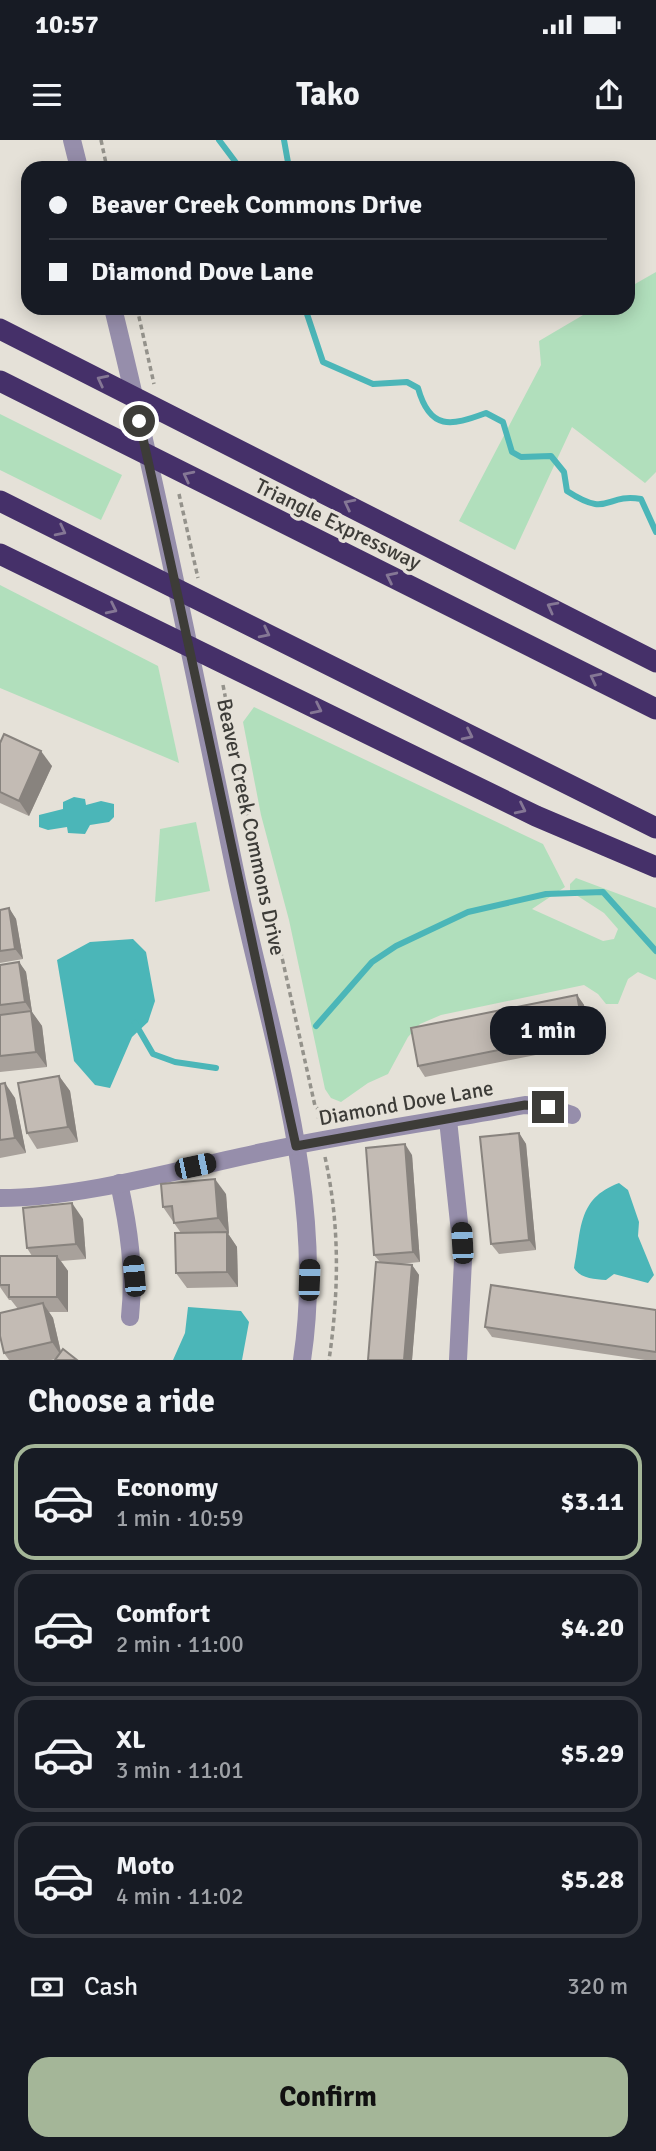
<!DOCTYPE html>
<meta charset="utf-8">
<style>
body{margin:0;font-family:Signika,sans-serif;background:#242831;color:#f1f3f6;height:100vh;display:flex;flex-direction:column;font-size:26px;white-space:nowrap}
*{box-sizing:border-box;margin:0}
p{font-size:23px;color:#9ea1a6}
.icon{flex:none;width:38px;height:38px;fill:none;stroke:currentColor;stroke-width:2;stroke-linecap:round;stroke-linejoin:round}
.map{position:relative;height:1220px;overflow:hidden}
.sheet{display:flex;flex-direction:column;background:#171b24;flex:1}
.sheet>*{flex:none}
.top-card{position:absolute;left:21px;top:21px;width:614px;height:154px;border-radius:21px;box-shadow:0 4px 18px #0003;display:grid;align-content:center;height:154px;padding:0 28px;background:#171b24}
.end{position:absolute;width:32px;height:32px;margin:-16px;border:9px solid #3d3c38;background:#fff;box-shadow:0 0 0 4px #fff}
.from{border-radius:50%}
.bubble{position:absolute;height:49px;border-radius:21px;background:#171b24;box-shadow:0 4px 18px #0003;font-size:23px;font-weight:700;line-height:49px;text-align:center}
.car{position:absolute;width:21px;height:42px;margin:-21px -10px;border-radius:9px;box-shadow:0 0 5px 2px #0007;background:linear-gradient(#222 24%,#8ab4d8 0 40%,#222 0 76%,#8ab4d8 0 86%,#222 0)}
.top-card b{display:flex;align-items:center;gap:24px;height:66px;font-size:26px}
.top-card b+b{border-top:2px solid #363941}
.top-card i{width:18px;height:18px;background:#f1f3f6}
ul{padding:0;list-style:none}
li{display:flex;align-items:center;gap:21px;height:116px;margin:0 14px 10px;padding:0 14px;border:4px solid #363941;border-radius:21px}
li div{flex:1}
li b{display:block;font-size:26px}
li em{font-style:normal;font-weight:700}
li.current{border-color:#a4b698}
li>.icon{width:63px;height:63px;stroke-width:1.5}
h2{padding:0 28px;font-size:32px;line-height:84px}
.pay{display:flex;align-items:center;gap:18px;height:77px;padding:0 28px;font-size:26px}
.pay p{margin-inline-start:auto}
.cta{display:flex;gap:14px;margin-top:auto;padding:14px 28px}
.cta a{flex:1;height:80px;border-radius:21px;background:#a4b698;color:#111;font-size:28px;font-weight:700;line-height:80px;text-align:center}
.status{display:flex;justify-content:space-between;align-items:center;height:49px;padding:0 35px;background:#171b24;direction:ltr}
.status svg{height:19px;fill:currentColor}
header{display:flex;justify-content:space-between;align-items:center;height:91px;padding:0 28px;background:#171b24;font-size:32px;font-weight:700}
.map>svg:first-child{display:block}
</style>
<div class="status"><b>10:57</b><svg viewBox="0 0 49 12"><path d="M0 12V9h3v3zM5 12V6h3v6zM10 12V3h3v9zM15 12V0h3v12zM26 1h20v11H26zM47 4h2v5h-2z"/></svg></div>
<header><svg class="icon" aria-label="menu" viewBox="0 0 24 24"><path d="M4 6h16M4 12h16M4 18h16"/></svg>Tako<svg class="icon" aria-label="share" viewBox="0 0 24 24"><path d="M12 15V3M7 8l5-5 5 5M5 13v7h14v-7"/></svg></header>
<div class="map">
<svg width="656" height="1220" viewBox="0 0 656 1220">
<rect width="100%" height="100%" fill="#e5e1d8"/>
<!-- green -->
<g fill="#b1dfbc">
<path d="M656,132V332L645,343L572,287L515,410L459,381L541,225L539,201L595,168H628V148Z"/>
<path d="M0,274L122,335L101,380L0,330Z"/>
<path d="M0,445L158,526L179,623L0,548Z"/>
<path d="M254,567L543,704L565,747L532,769L603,801L614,799L618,789L604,773L570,751V744L576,738L656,768V840L638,832L628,839L618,864H606L598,854L584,845L441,875L420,884L408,897L388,934L368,943L341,962L331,958L325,949L289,780L261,675L243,582Z"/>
<path d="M196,682L210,751L155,762L160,689Z"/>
</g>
<!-- water -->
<g fill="#4bb6b8">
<path d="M74,657L85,659L86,665L101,661L114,664V677L109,682L90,685L85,694L68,693L67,687L48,690L39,687V675L63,669V662Z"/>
<path d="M133,799L146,812L155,861L148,882L132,897L110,948L95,945L74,921L57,820L90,802Z"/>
<path d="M619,1043L628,1050L639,1082L638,1096L654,1135L648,1143L614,1134L606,1140C594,1139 581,1139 574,1128C582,1091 576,1059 619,1043Z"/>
<path d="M188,1167L241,1171L249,1182L242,1220H173L185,1193Z"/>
</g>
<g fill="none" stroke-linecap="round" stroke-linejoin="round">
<!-- stream -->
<g stroke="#4bb6b8" stroke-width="6">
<path d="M219,0L240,28"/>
<path d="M284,0L289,28"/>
<path d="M305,168L323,222L373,244L407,242L418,248C430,291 451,286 486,273L503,282L512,312L521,317L551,316L564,332L567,351C610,379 604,353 641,359L656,392"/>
<path d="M135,883L153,914L175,922L216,928"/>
<path d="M316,886L372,822L396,806L468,772L546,754L603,752L656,811"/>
</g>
<!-- path -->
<g stroke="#94928b" stroke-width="3.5" stroke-dasharray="5 3.5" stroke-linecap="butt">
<path d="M101,0L107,28"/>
<path d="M137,168L154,244"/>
<path d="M179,354L198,438"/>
<path d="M223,545L257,722L271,768L315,966L321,972L317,982"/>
<path d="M325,1017C340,1085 339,1152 329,1220"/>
</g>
<!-- minor -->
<g stroke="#968eab" stroke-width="18">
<path d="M72,0L79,28"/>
<path d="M113,168C158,351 195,536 233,721C266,885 328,1051 302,1220"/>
<path d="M448,980L463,1120L458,1220"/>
<path d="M119,1043C129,1089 135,1129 130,1177"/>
<path d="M0,1058C83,1058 185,1028 267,1011C353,993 439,981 525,965L548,967L572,975"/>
</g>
<!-- highway -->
<g stroke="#453069" stroke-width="21">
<path d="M0,189L656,522"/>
<path d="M0,241L656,569"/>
<path d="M0,361L656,688"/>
<path d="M0,414L536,676L656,727"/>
</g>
</g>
<!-- wall -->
<g fill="#a8a19b">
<path d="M0,603L52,626L29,676L0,663Z"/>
<path d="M9,768L16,779L23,819L0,823V770Z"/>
<path d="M19,822L26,832L32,872L42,886L47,927L0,932V825Z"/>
<path d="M577,855L584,865L591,904L425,937L418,926Z"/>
<path d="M59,936L70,951L78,1002L37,1009L27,993Z"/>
<path d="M0,944L15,958L26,1013L0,1018Z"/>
<path d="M519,993L526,1004L536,1110L499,1114L491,1104Z"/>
<path d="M412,1015L420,1122L399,1124L412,1125L419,1135L412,1220H368L380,1122L374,1115Z"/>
<path d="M226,1054L229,1094H228L237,1107L238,1147L187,1148L176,1133L181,1093L163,1067Z"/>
<path d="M83,1079L86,1119L61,1121L68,1131V1172H49L53,1178L61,1212L56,1219L51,1220H9L4,1213L18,1169L11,1160H9L0,1147V1116H32L27,1108Z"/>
<path d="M656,1170V1220H645L492,1197L485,1187Z"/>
</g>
<!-- shaded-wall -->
<g fill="#88837e">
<path d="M41,611L52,626L29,676L19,661Z"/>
<path d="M9,768L16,779L23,819L15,809Z"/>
<path d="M19,822L26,832L32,872L42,886L47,927L36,912L31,871L25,862Z"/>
<path d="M577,855L584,865L591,904L584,893Z"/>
<path d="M59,936L70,951L78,1002L68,987Z"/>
<path d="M5,943L15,958L26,1013L15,998Z"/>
<path d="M519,993L526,1004L536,1110L529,1100Z"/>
<path d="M405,1004L412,1015L420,1122L413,1112Z"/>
<path d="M215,1039L226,1054L229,1094L218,1078Z"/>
<path d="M72,1063L83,1079L86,1119L76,1104Z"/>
<path d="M227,1092L237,1107L238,1147L227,1132Z"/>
<path d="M57,1116L68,1131V1172L57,1157Z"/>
<path d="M412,1125L419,1135L412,1220H404Z"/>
<path d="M43,1163L53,1178L62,1217L52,1202Z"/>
</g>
<!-- building -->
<g fill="#c3bbb4" stroke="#88837e" stroke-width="2">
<path d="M4,594L41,611L19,661L0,652V603Z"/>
<path d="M9,768L15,809L0,811V770Z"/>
<path d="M19,822L25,862L0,865V825Z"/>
<path d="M577,855L584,893L418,926L411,888Z"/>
<path d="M31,871L36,912L0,916V875Z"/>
<path d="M59,936L68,987L27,993L18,943Z"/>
<path d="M5,943L15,998L0,1000V944Z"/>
<path d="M519,993L529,1100L491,1104L480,997Z"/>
<path d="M405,1004L413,1112L374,1115L366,1008Z"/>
<path d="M215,1039L218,1078L174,1083L172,1066L163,1067L161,1044Z"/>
<path d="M72,1063L76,1104L27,1108L23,1068Z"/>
<path d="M227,1092V1132L176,1133L175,1093Z"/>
<path d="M0,1116H57V1157H9V1145H0Z"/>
<path d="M376,1122L412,1125L404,1220H368Z"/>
<path d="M491,1145L656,1170V1212L485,1187Z"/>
<path d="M43,1163L52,1202L4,1213L0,1196V1173Z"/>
<path d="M63,1209L77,1220H55Z"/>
</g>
<!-- one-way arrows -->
<defs><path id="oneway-chevron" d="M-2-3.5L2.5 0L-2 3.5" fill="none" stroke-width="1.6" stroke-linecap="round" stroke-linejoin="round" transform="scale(1.75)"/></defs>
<g stroke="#857795">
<use href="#oneway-chevron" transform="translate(102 240) rotate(-153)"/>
<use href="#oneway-chevron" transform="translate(188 336) rotate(-153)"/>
<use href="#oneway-chevron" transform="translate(349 364) rotate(-153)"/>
<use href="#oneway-chevron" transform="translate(61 391) rotate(27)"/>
<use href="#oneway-chevron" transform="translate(391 437) rotate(-154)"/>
<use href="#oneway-chevron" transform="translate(552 467) rotate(-152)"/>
<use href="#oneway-chevron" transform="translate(112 469) rotate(26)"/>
<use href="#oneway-chevron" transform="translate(265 493) rotate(27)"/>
<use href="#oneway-chevron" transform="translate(595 538) rotate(-153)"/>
<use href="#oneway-chevron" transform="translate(317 569) rotate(26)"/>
<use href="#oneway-chevron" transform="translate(468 595) rotate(26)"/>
<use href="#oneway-chevron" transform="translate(521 669) rotate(26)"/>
</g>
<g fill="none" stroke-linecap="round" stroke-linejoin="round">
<!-- route -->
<path stroke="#3d3c38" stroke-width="9" d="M139,281C194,522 243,764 296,1006L525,965L548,967"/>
</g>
<g text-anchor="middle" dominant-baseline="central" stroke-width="7" stroke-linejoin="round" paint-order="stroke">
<!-- street labels -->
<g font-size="21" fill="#3d3c38" stroke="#e5e1d8">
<text transform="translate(338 384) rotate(26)">Triangle Expressway</text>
<text transform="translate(251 687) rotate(78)">Beaver Creek Commons Drive</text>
<text transform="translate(406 963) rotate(-10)">Diamond Dove Lane</text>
</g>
</g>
</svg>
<i class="end from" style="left:139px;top:281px"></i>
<i class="end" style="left:548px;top:967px"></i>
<div class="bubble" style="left:490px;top:866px;width:116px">1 min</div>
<i class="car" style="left:195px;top:1026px;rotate:78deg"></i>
<i class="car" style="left:462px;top:1103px;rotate:357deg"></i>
<i class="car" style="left:134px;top:1136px;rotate:355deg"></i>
<i class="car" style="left:309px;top:1140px;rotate:2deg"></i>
<div class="top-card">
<b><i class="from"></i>Beaver Creek Commons Drive</b>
<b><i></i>Diamond Dove Lane</b>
</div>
</div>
<section class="sheet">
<h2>Choose a ride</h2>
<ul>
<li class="current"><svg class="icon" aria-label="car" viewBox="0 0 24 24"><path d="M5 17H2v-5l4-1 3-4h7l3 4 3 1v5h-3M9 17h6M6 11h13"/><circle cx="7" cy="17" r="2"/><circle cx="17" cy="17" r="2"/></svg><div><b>Economy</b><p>1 min · 10:59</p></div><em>$3.11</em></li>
<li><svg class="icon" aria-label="car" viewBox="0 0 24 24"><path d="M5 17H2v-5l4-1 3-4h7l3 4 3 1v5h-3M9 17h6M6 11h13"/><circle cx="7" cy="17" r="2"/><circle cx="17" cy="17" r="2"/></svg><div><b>Comfort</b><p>2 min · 11:00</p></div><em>$4.20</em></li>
<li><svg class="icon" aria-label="car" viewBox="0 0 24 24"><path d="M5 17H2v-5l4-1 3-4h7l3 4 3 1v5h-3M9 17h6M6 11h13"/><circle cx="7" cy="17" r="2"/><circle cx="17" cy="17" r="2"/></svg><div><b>XL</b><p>3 min · 11:01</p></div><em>$5.29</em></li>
<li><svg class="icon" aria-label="car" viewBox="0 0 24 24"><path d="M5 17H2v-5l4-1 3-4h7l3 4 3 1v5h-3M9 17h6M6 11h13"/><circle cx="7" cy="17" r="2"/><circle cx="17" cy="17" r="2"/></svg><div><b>Moto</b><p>4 min · 11:02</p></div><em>$5.28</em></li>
</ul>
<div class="pay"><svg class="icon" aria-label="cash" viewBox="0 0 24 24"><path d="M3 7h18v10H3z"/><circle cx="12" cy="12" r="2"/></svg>Cash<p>320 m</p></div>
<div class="cta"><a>Confirm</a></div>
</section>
